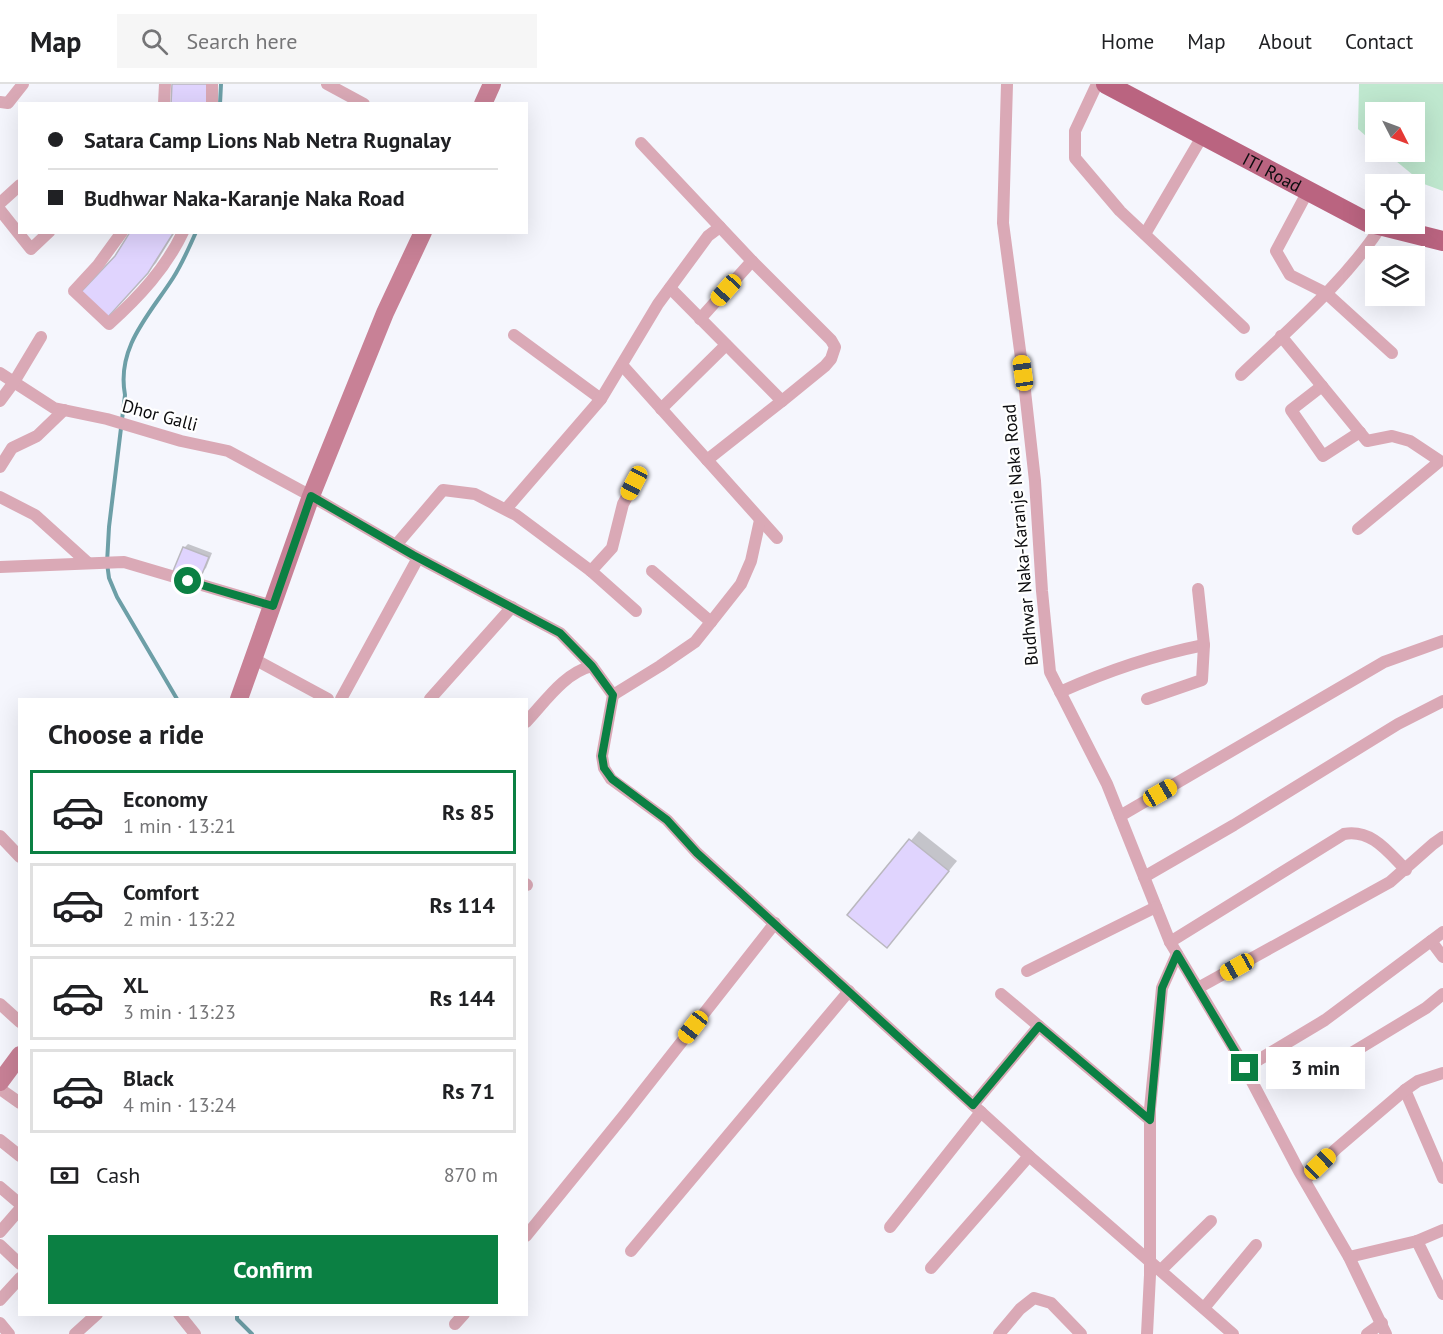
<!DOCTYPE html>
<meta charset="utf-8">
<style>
body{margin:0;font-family:"PT Sans",sans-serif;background:#f6f6f6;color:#202124;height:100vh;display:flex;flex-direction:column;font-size:22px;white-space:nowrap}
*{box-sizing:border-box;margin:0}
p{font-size:20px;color:#757577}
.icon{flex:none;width:33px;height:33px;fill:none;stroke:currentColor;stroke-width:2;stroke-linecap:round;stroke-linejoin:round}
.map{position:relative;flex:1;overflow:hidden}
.panel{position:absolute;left:18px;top:614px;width:510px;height:618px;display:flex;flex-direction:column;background:#fff;border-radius:0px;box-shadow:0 6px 24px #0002}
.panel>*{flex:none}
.banner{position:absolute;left:18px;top:18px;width:510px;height:132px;border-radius:0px;box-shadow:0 6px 24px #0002;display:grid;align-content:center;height:132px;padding:0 30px;background:#fff}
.needle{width:39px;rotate:132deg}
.fabs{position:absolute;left:1365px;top:18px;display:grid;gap:12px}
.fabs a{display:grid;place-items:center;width:60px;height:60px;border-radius:0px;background:#fff;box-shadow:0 6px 24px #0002;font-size:30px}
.end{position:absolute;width:27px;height:27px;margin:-14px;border:8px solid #0b8043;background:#fff;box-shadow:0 0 0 3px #fff}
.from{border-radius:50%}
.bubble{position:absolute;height:42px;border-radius:0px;background:#fff;box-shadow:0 6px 24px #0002;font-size:20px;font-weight:800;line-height:42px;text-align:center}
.car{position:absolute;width:18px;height:36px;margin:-18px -9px;border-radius:8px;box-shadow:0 0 4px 2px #0007;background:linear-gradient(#f5c518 24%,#345 0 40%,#f5c518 0 76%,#345 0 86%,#f5c518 0)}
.banner b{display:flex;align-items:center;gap:21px;height:57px;font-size:22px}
.banner b+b{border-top:2px solid #e0e0e0}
.banner i{width:15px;height:15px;background:#202124}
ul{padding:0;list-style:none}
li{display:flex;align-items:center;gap:18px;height:84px;margin:0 12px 9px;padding:0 18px;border:3px solid #e0e0e0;border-radius:0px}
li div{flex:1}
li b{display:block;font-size:22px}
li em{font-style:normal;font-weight:800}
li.on{border-color:#0b8043}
li>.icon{width:54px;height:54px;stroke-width:1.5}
h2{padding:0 30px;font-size:27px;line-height:72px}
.pay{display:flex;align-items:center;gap:15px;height:66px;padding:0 30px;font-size:22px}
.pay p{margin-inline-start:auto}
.button{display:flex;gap:12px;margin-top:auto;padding:12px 30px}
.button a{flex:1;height:69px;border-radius:0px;background:#0b8043;color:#fff;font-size:24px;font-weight:800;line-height:69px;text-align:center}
header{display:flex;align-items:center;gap:36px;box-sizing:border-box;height:84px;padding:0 30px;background:#fff;border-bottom:2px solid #e0e0e0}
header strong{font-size:28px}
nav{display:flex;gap:33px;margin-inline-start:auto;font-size:21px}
.search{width:420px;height:54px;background:#f6f6f6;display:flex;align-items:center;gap:15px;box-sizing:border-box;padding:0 21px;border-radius:0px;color:#757577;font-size:22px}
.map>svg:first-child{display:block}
</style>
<header>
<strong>Map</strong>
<div class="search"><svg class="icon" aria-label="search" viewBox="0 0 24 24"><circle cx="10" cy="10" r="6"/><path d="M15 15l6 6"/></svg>Search here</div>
<nav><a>Home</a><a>Map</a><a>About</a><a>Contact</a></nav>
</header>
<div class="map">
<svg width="1443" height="1250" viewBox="0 0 1443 1250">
<rect width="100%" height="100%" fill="#f5f6fd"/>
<!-- green -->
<path fill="#bfe8cf" d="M1359,0H1443V107L1424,100L1385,68H1414V28H1376L1375,60L1358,45Z"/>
<!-- shadow -->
<g fill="#0003">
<path d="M132,148H175L156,179L116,222L117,173Z"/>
<path d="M188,460L212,469L206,484L202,488L196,486L191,492L184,464Z"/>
<path d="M919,747L957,777L887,862L849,831Z"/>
</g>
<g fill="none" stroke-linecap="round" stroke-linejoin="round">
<!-- stream -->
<g stroke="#6d9fa7" stroke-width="4">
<path d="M220,20L221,0"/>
<path d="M177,615L117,513L109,494L107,479L109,443L125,311C116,263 150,230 173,194C182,180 189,164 196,148"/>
<path d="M237,1230V1235L252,1250"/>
</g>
</g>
<!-- building -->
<g fill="#e0d4fe" stroke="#bab8bf" stroke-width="1.5">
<path d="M172,0H208L207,20H171Z"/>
<path d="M130,148H174L148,189L108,233L81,208L115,172Z"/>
<path d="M183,463L209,473L202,490L194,487L191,494L173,487Z"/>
<path d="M909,755L949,787L887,864L847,831Z"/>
</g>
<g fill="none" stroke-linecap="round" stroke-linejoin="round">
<!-- street -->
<g stroke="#daa9b6" stroke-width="12">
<path d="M212,0V20"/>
<path d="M327,0L364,20"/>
<path d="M1007,0L1003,139L1023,289L1035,397L1042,507L1050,588L1107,700L1170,858L1239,973L1299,1087L1349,1173L1386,1250"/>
<path d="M1097,0L1075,47V74L1120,127L1244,244"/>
<path d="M0,18L8,19L23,0"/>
<path d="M164,20L165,0"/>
<path d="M641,59L752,177L831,256L835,263L831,275L825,282L782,317"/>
<path d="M1308,107L1276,167L1290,191L1326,209L1392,269"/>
<path d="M0,119L20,101"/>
<path d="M0,126L31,165L49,148"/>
<path d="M122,148L98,181L74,207L109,240C139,213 166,184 183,148"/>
<path d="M1145,150L1203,51"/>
<path d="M670,204L782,317L707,376"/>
<path d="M700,235L752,177"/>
<path d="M514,251L601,315"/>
<path d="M1281,252L1367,357L1392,352L1410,357L1440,377L1358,445"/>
<path d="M622,281L777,454"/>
<path d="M0,289L54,324L107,335L181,357L228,367L311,412L413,471L560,549L592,582"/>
<path d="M1241,291C1290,244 1344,199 1382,141"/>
<path d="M1322,302L1291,326L1323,372L1360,348"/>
<path d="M0,317L14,298L41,253"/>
<path d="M661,325L726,261"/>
<path d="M0,383L12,364L37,352L64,326"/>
<path d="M0,413L35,431L88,479"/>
<path d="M506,425L601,315L658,220L708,152L720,143"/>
<path d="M396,461L443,406L475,410L516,431L591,487L636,527"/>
<path d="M0,483L124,478L273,522"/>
<path d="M591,487L612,464L623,420L634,400"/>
<path d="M652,487L711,538"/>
<path d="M254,575L328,615"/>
<path d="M1060,608C1107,587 1154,571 1204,561"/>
<path d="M613,611L660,582L695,558L711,538L741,500L751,477L760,436"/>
<path d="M341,615L418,474"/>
<path d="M430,615L512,523"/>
<path d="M1147,615L1202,596L1204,561L1198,505"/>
<path d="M526,638C545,618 564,589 592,582L613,611L602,672L604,684L611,695L667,736L697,769L1029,1072L1233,1250"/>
<path d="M1120,732L1384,578L1443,557"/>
<path d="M0,752L20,773"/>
<path d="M1144,793L1234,741L1398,640L1443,617"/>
<path d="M526,800L527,801"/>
<path d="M1431,857L1443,873"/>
<path d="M1170,858L1344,750C1372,745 1388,768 1406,786"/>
<path d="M1027,887L1156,823"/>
<path d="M1198,904L1390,798L1433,760L1443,753"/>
<path d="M1001,910L1150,1036"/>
<path d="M0,920L20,938"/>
<path d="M1350,970L1426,924L1443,910"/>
<path d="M1245,984L1325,936L1443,848"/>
<path d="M0,1005L20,1019"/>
<path d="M1405,1006L1443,1094"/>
<path d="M973,1021L1039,942"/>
<path d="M0,1056L20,1072"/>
<path d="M1305,1096L1336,1065L1405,1006L1418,997L1443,989"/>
<path d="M0,1103L20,1120"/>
<path d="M890,1143L981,1028"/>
<path d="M0,1148L20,1125"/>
<path d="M526,1152L625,1030L775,839"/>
<path d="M1417,1157L1443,1210"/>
<path d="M0,1161L20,1180"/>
<path d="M631,1167L849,907"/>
<path d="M1349,1173L1417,1157L1443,1146"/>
<path d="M931,1184L1029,1072"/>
<path d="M1161,1186L1211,1137"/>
<path d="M0,1216L20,1194"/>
<path d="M1204,1224L1256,1161"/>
<path d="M179,1230L195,1250"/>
<path d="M0,1239L9,1250"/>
<path d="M455,1240L464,1230"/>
<path d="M75,1250L97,1230"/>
<path d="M999,1250L1020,1225L1034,1214L1051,1219L1081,1250"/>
<path d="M1147,1250L1150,1191V1025L1162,904L1177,870"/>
<path d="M1367,1250L1382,1239"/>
</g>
<!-- secondary -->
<g stroke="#c88196" stroke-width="18">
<path d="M483,20L492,0"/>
<path d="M239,615L311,412L385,229L423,148"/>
<path d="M0,998L20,971"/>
</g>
<!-- primary -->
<path stroke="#ba6480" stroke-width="20" id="s1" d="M1106,0L1367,138L1443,157"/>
</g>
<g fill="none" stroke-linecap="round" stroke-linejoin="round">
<!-- route -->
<path stroke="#0b8043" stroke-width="8" d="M188,497L273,522L311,412L413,471L560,549L592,582L613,611L602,672L604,684L612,695L667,736L697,769L973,1021L1039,942L1150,1036L1162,904L1177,870L1245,984"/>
</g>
<g text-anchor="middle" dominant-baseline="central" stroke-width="4.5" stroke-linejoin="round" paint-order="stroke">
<!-- street labels -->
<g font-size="18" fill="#0c0c0e" stroke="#fff">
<text stroke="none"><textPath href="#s1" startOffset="188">ITI Road</textPath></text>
<text transform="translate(160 331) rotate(15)">Dhor Galli</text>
<text transform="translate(1020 451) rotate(-95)">Budhwar Naka-Karanje Naka Road</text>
</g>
</g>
</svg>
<div class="fabs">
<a><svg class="needle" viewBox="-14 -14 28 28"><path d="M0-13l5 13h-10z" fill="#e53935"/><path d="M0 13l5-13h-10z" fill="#757577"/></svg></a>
<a><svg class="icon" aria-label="locate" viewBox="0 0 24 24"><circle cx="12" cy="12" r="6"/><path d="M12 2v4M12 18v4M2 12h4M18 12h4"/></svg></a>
<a><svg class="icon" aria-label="layers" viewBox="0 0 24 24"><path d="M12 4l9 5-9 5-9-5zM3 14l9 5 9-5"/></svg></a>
</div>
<i class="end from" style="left:188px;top:497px"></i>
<i class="end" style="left:1245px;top:984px"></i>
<div class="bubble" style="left:1266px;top:963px;width:99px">3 min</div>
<i class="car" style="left:726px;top:206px;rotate:222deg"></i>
<i class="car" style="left:1023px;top:289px;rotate:352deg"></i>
<i class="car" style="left:634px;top:399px;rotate:208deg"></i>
<i class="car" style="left:1160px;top:709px;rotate:60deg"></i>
<i class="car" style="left:1237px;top:883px;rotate:241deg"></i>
<i class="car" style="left:693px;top:943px;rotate:218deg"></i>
<i class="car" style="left:1320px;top:1080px;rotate:46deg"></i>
<div class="banner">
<b><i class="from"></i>Satara Camp Lions Nab Netra Rugnalay</b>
<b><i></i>Budhwar Naka-Karanje Naka Road</b>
</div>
<section class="panel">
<h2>Choose a ride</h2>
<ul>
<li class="on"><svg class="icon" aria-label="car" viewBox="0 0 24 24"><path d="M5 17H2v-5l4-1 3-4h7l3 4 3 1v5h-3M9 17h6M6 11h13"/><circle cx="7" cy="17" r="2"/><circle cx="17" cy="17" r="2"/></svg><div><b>Economy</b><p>1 min · 13:21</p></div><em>Rs 85</em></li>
<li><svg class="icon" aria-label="car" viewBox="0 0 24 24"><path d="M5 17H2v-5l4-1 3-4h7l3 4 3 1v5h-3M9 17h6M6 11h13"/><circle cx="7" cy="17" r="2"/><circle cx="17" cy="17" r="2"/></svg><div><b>Comfort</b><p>2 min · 13:22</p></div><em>Rs 114</em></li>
<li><svg class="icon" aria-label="car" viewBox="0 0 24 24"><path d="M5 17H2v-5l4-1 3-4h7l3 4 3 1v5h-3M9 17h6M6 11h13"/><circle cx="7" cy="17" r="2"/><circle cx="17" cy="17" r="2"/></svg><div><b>XL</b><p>3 min · 13:23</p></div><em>Rs 144</em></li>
<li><svg class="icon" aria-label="car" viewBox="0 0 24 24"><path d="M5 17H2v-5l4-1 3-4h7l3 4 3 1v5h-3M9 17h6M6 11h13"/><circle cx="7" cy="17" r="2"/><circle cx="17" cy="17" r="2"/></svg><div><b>Black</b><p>4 min · 13:24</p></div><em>Rs 71</em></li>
</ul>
<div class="pay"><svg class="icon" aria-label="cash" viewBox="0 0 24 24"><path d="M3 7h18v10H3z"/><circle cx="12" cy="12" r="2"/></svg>Cash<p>870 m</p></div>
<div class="button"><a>Confirm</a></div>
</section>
</div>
